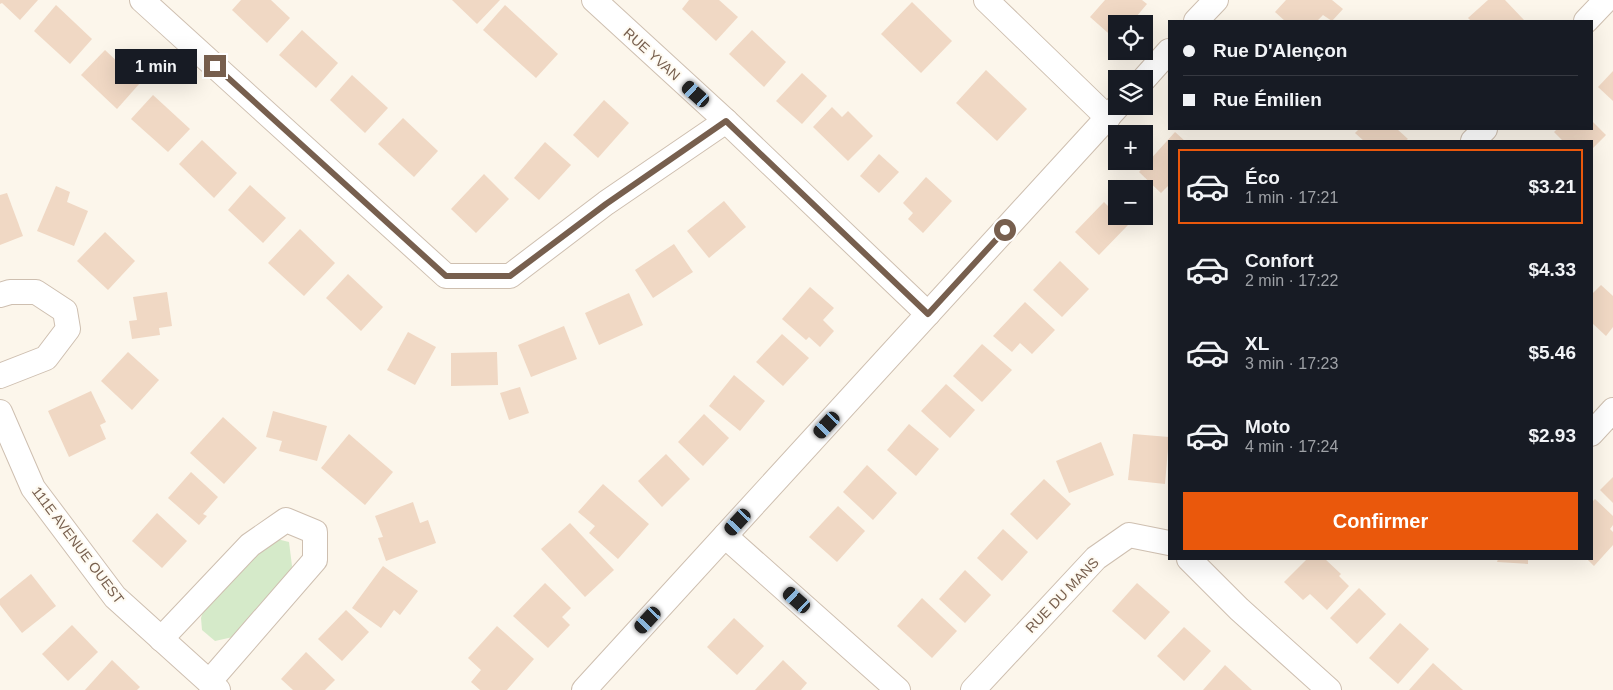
<!DOCTYPE html>
<html lang="fr">
<meta charset="utf-8">
<style>
body{margin:0;font-family:Arial,sans-serif;background:#20242c;color:#f1f3f6;height:100vh;display:flex;flex-direction:column;font-size:19px;white-space:nowrap}
*{box-sizing:border-box;margin:0}
p{font-size:16px;color:#9ea1a6}
.icon{flex:none;width:28px;height:28px;fill:none;stroke:currentColor;stroke-width:2;stroke-linecap:round;stroke-linejoin:round}
.map{position:relative;flex:1;overflow:hidden}
.drawer{position:absolute;left:1168px;top:140px;width:425px;height:420px;display:flex;flex-direction:column;background:#171b24;border-radius:0px;box-shadow:0 5px 20px #0002}
.drawer>*{flex:none}
.banner{position:absolute;left:1168px;top:20px;width:425px;height:110px;border-radius:0px;box-shadow:0 5px 20px #0002;display:grid;align-content:center;height:110px;padding:0 15px;background:#171b24}
.controls{position:absolute;left:1108px;top:15px;display:grid;gap:10px}
.controls a{display:grid;place-items:center;width:45px;height:45px;border-radius:0px;background:#171b24;box-shadow:0 5px 20px #0002;font-size:25px}
.end{position:absolute;width:22px;height:22px;margin:-11px;border:6px solid #775f4e;background:#fff;box-shadow:0 0 0 2px #fff}
.from{border-radius:50%}
.bubble{position:absolute;height:35px;border-radius:0px;background:#171b24;box-shadow:0 5px 20px #0002;font-size:16px;font-weight:700;line-height:35px;text-align:center}
.car{position:absolute;width:15px;height:30px;margin:-15px -8px;border-radius:6px;box-shadow:0 0 4px 1px #0007;background:linear-gradient(#222 24%,#8ab4d8 0 40%,#222 0 76%,#8ab4d8 0 86%,#222 0)}
.banner b{display:flex;align-items:center;gap:18px;height:48px;font-size:19px}
.banner b+b{border-top:1px solid #363941}
.banner i{width:12px;height:12px;background:#f1f3f6}
ul{padding:9px 0 0;list-style:none}
li{display:flex;align-items:center;gap:15px;height:75px;margin:0 10px 8px;padding:0 5px;border:2px solid transparent;border-radius:0px}
li div{flex:1}
li b{display:block;font-size:19px}
li em{font-style:normal;font-weight:700}
li.selected{border-color:#ea580c}
li>.icon{width:45px;height:45px;stroke-width:1.5}
.primary-button{display:flex;gap:10px;margin-top:auto;padding:10px 15px}
.primary-button a{flex:1;height:58px;border-radius:0px;background:#ea580c;color:#fff;font-size:20px;font-weight:700;line-height:58px;text-align:center}
.map>svg:first-child{display:block}
</style>
<div class="map">
<svg width="1613" height="690" viewBox="0 0 1613 690">
<rect width="100%" height="100%" fill="#fcf6eb"/>
<!-- green -->
<path fill="#d5eac9" d="M273,538L289,542L292,566L289,577L233,637L215,641L202,630L201,618L205,605Z"/>
<!-- building -->
<g fill="#f0d8c4">
<path d="M0,0H38L20,20L2,3L0,4Z"/>
<path d="M241,0H271L290,18L267,43L232,10Z"/>
<path d="M452,0H500L477,24Z"/>
<path d="M689,0H719L738,17L716,41L682,9Z"/>
<path d="M1105,0H1142L1147,4L1130,24H1116V40L1090,17Z"/>
<path d="M1286,0H1332L1343,9L1332,21L1323,15L1317,21H1285L1275,12Z"/>
<path d="M1488,0H1505L1524,20L1522,21H1471L1468,18Z"/>
<path d="M912,2L952,41L921,73L881,34Z"/>
<path d="M56,5L92,39L70,64L34,31Z"/>
<path d="M505,5L558,54L536,78L483,30Z"/>
<path d="M302,30L338,63L316,88L279,55Z"/>
<path d="M752,30L786,62L764,87L729,54Z"/>
<path d="M105,50L140,83L117,109L81,75Z"/>
<path d="M986,70L1027,109L997,141L956,103Z"/>
<path d="M1613,71V101L1598,87Z"/>
<path d="M802,73L827,96L802,124L776,101Z"/>
<path d="M352,75L388,108L365,133L330,100Z"/>
<path d="M153,95L190,129L168,152L131,119Z"/>
<path d="M604,100L629,123L598,158L573,135Z"/>
<path d="M832,107L842,117L848,111L873,136L848,161L813,127Z"/>
<path d="M403,118L438,151L414,177L378,144Z"/>
<path d="M1591,120L1606,135L1591,150V141H1563L1554,132L1557,129H1591Z"/>
<path d="M1359,129H1397L1408,139L1405,141H1364L1355,133Z"/>
<path d="M1175,132L1185,141H1169V185L1161,193L1139,172Z"/>
<path d="M202,140L237,173L214,198L179,164Z"/>
<path d="M545,142L571,165L539,200L514,178Z"/>
<path d="M879,154L899,172L879,193L860,176Z"/>
<path d="M484,174L509,199L476,233L451,209Z"/>
<path d="M926,177L952,201L923,233L908,219L913,213L903,203Z"/>
<path d="M250,185L286,218L263,243L228,210Z"/>
<path d="M56,186L70,192L67,202L88,211L74,246L37,231Z"/>
<path d="M7,193L23,236L0,245V195Z"/>
<path d="M724,201L746,227L709,258L687,231Z"/>
<path d="M1104,202L1116,214V216H1119L1128,225L1099,255L1075,232Z"/>
<path d="M300,229L335,263L304,296L268,263Z"/>
<path d="M105,232L135,261L108,290L77,261Z"/>
<path d="M674,244L693,272L653,298L635,270Z"/>
<path d="M1060,261L1089,289L1062,317L1033,290Z"/>
<path d="M348,274L383,307L361,331L326,298Z"/>
<path d="M1601,285L1613,296V327L1606,336L1591,322V295Z"/>
<path d="M810,287L834,308L823,320L834,331L820,347L809,337L806,340L782,319Z"/>
<path d="M167,292L172,326L159,328L160,335L132,339L129,321L137,320L133,297Z"/>
<path d="M629,293L643,325L599,345L585,313Z"/>
<path d="M1025,302L1055,330L1032,354L1020,343L1012,352L993,336Z"/>
<path d="M564,326L577,359L531,377L518,345Z"/>
<path d="M408,332L436,347L415,385L387,370Z"/>
<path d="M782,334L809,358L783,386L756,362Z"/>
<path d="M982,344L1012,370L982,402L953,376Z"/>
<path d="M128,352L159,380L132,410L101,381Z"/>
<path d="M497,352L498,385L451,386V353Z"/>
<path d="M734,375L765,401L740,431L709,406Z"/>
<path d="M946,384L975,410L950,438L921,411Z"/>
<path d="M520,387L529,413L509,420L500,393Z"/>
<path d="M91,391L106,422L100,425L106,439L69,457L48,411Z"/>
<path d="M273,411L327,426L317,461L279,451L282,441L266,437Z"/>
<path d="M704,414L729,438L703,466L678,442Z"/>
<path d="M223,417L257,448L224,484L190,453Z"/>
<path d="M909,424L939,449L916,476L887,450Z"/>
<path d="M349,434L393,472L365,505L321,468Z"/>
<path d="M1133,434L1169,437L1165,484L1128,480Z"/>
<path d="M1101,442L1114,475L1069,493L1056,461Z"/>
<path d="M666,454L690,479L662,507L638,481Z"/>
<path d="M867,465L897,493L873,520L843,492Z"/>
<path d="M191,472L218,497L203,514L207,516L199,525L168,498Z"/>
<path d="M1613,477V503L1600,490Z"/>
<path d="M1044,479L1071,504L1037,540L1010,514Z"/>
<path d="M603,484L649,524L618,559L589,533L595,526L578,512Z"/>
<path d="M1595,499L1613,516V525L1610,529L1613,532V545L1594,566L1587,559H1591V503Z"/>
<path d="M413,502L420,523L428,520L436,543L386,561L378,538L383,537L375,516Z"/>
<path d="M838,506L865,531L837,562L809,537Z"/>
<path d="M157,513L187,541L162,568L132,541Z"/>
<path d="M570,523L614,570L585,597L541,549Z"/>
<path d="M1003,529L1028,552L1002,581L977,558Z"/>
<path d="M1307,559H1325L1341,574L1339,576L1349,586L1327,610L1310,594L1303,600L1284,582Z"/>
<path d="M1498,559H1528V564L1497,562Z"/>
<path d="M383,566L418,591L400,615L394,610L381,628L352,608Z"/>
<path d="M965,570L991,595L965,623L939,599Z"/>
<path d="M31,574L56,606L22,633L0,605V599Z"/>
<path d="M545,583L571,608L562,617L570,625L548,648L513,616Z"/>
<path d="M1137,583L1170,612L1145,640L1112,611Z"/>
<path d="M1359,588L1386,614L1357,644L1330,618Z"/>
<path d="M922,598L957,631L932,658L897,626Z"/>
<path d="M346,610L369,632L342,661L318,639Z"/>
<path d="M734,618L764,646L737,675L707,647Z"/>
<path d="M1400,623L1429,649L1398,684L1369,658Z"/>
<path d="M72,625L98,652L68,681L42,654Z"/>
<path d="M497,626L534,659L507,690H480L471,682L481,670L468,658Z"/>
<path d="M1184,627L1211,651L1184,681L1157,656Z"/>
<path d="M306,652L335,680L325,690H293L281,679Z"/>
<path d="M112,660L140,687L137,690H85Z"/>
<path d="M783,660L807,683L801,690H755Z"/>
<path d="M1433,663L1463,690H1409Z"/>
<path d="M1225,665L1252,690H1203Z"/>
</g>
<g fill="none" stroke-linecap="round" stroke-linejoin="round">
<defs>
<g id="minor">
<path d="M142,0L446,276H510L606,203L726,121"/>
<path d="M594,0L726,121L928,314"/>
<path d="M986,0L1108,118"/>
<path d="M1196,21L1216,0"/>
<path d="M1586,21L1606,0"/>
<path d="M1144,79L1169,51"/>
<path d="M1473,141L1485,129"/>
<path d="M0,295L10,292H36L65,311L68,329L46,358L0,376"/>
<path d="M0,412L33,488L115,597L218,690"/>
<path d="M1591,434L1613,410"/>
<path d="M725,536L898,690"/>
<path d="M1189,559L1239,609L1329,690"/>
<path d="M161,639L250,545L286,520L315,532V560L209,682"/>
<path d="M584,690L1118,106"/>
<path d="M973,690L1096,558L1129,535L1169,543"/>
</g>
</defs>
<!-- minor casing -->
<use href="#minor" stroke="#cebfb0" stroke-width="26"/>
<!-- minor -->
<use href="#minor" stroke="#fff" stroke-width="24"/>
</g>
<g fill="none" stroke-linecap="round" stroke-linejoin="round">
<!-- route -->
<path stroke="#775f4e" stroke-width="6" d="M215,66L446,276H510L606,204L726,121L928,314L1005,230"/>
</g>
<g text-anchor="middle" dominant-baseline="central" stroke-width="4" stroke-linejoin="round" paint-order="stroke">
<!-- street labels -->
<g font-size="14" fill="#775f4e" stroke="#fefaf1">
<text transform="translate(652 54) rotate(42)">RUE YVAN</text>
<text transform="translate(78 545) rotate(53)">111E AVENUE OUEST</text>
<text transform="translate(1062 595) rotate(-46)">RUE DU MANS</text>
</g>
</g>
</svg>
<div class="controls">
<a><svg class="icon" aria-label="locate" viewBox="0 0 24 24"><circle cx="12" cy="12" r="6"/><path d="M12 2v4M12 18v4M2 12h4M18 12h4"/></svg></a>
<a><svg class="icon" aria-label="layers" viewBox="0 0 24 24"><path d="M12 4l9 5-9 5-9-5zM3 14l9 5 9-5"/></svg></a>
<a>+</a>
<a>−</a>
</div>
<i class="end from" style="left:1005px;top:230px"></i>
<i class="end" style="left:215px;top:66px"></i>
<div class="bubble" style="left:115px;top:49px;width:82px">1 min</div>
<i class="car" style="left:696px;top:94px;rotate:312deg"></i>
<i class="car" style="left:827px;top:425px;rotate:223deg"></i>
<i class="car" style="left:738px;top:522px;rotate:223deg"></i>
<i class="car" style="left:797px;top:600px;rotate:312deg"></i>
<i class="car" style="left:648px;top:620px;rotate:223deg"></i>
<div class="banner">
<b><i class="from"></i>Rue D'Alençon</b>
<b><i></i>Rue Émilien</b>
</div>
<section class="drawer">
<ul>
<li class="selected"><svg class="icon" aria-label="car" viewBox="0 0 24 24"><path d="M5 17H2v-5l4-1 3-4h7l3 4 3 1v5h-3M9 17h6M6 11h13"/><circle cx="7" cy="17" r="2"/><circle cx="17" cy="17" r="2"/></svg><div><b>Éco</b><p>1 min · 17:21</p></div><em>$3.21</em></li>
<li><svg class="icon" aria-label="car" viewBox="0 0 24 24"><path d="M5 17H2v-5l4-1 3-4h7l3 4 3 1v5h-3M9 17h6M6 11h13"/><circle cx="7" cy="17" r="2"/><circle cx="17" cy="17" r="2"/></svg><div><b>Confort</b><p>2 min · 17:22</p></div><em>$4.33</em></li>
<li><svg class="icon" aria-label="car" viewBox="0 0 24 24"><path d="M5 17H2v-5l4-1 3-4h7l3 4 3 1v5h-3M9 17h6M6 11h13"/><circle cx="7" cy="17" r="2"/><circle cx="17" cy="17" r="2"/></svg><div><b>XL</b><p>3 min · 17:23</p></div><em>$5.46</em></li>
<li><svg class="icon" aria-label="car" viewBox="0 0 24 24"><path d="M5 17H2v-5l4-1 3-4h7l3 4 3 1v5h-3M9 17h6M6 11h13"/><circle cx="7" cy="17" r="2"/><circle cx="17" cy="17" r="2"/></svg><div><b>Moto</b><p>4 min · 17:24</p></div><em>$2.93</em></li>
</ul>
<div class="primary-button"><a>Confirmer</a></div>
</section>
</div>
